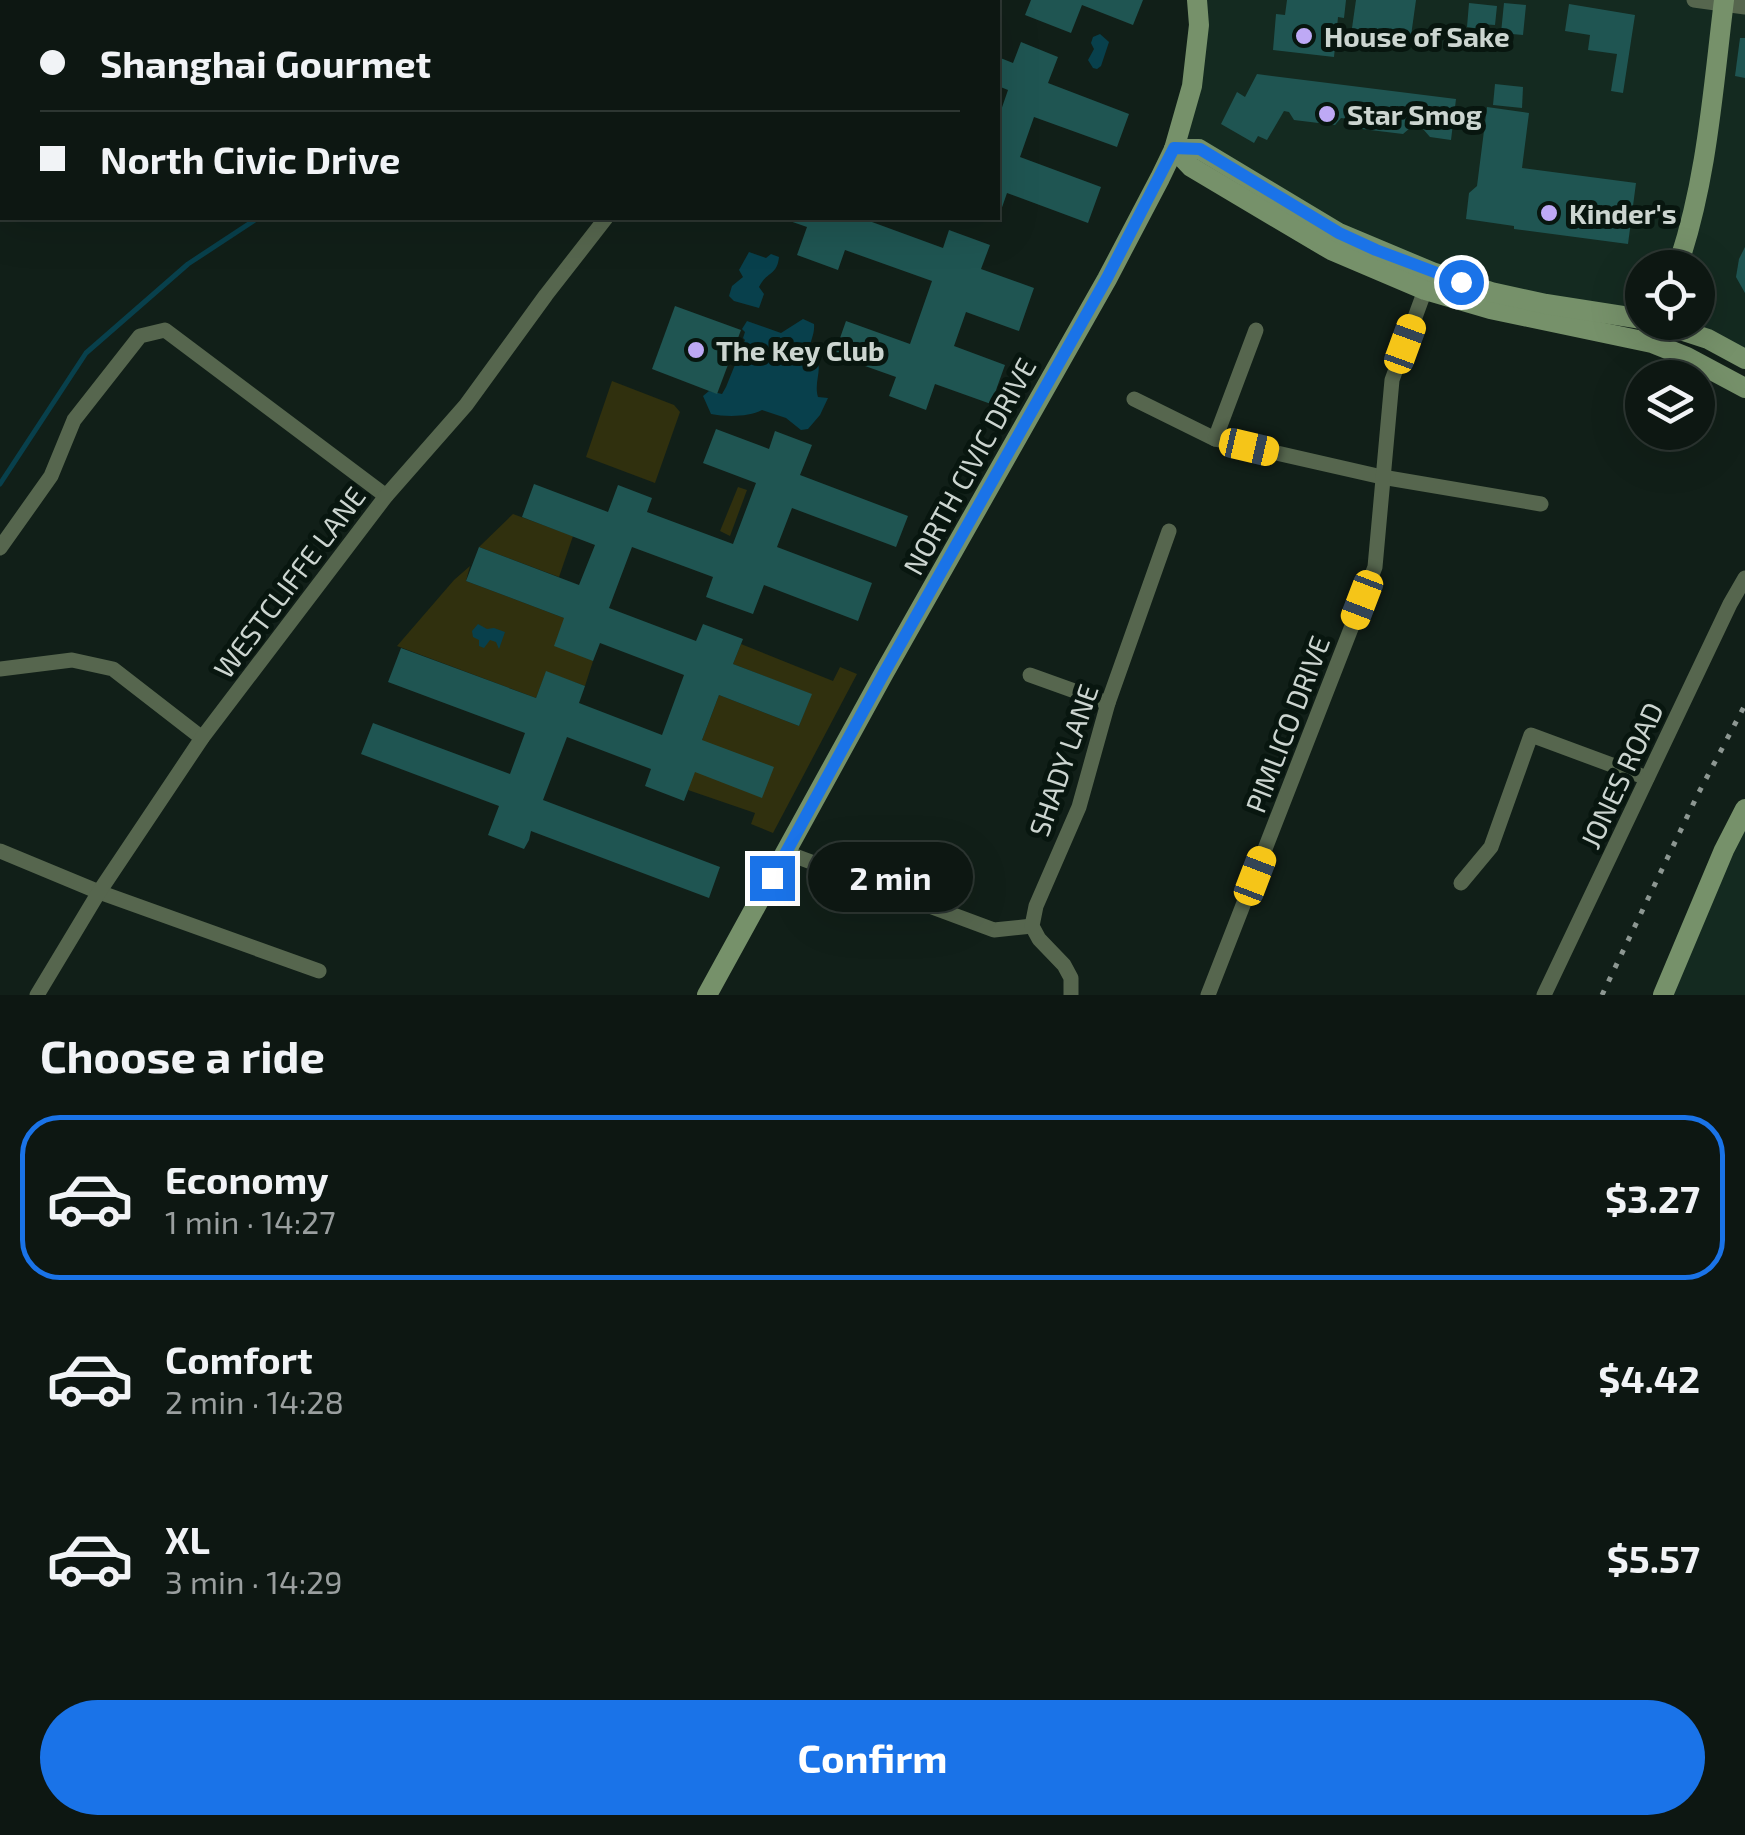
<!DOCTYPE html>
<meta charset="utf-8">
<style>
body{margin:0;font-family:"Exo 2",sans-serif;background:#16201b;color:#f1f3f6;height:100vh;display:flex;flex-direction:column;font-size:38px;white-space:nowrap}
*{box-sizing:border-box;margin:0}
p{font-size:32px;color:#9a9f9f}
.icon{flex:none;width:55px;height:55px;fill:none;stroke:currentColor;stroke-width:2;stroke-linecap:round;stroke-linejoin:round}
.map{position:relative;height:995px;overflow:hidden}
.sheet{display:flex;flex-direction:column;background:#0d1712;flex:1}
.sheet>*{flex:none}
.guide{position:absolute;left:0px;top:0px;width:1000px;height:220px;box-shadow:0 10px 40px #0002,0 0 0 2px #2d3632;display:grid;align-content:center;height:220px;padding:0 40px;background:#0d1712}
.controls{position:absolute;left:1625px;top:250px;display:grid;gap:20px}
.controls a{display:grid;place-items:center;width:90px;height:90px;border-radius:50%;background:#0d1712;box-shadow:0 10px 40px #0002,0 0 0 2px #2d3632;font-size:50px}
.end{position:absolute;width:45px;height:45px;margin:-22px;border:12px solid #1a73e8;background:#fff;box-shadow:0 0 0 5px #fff}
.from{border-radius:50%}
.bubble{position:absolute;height:70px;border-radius:35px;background:#0d1712;box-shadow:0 10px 40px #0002,0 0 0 2px #2d3632;font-size:32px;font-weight:700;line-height:70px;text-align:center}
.car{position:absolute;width:30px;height:60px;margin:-30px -15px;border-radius:12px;box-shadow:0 0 8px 2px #0007;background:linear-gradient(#f5c518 24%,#345 0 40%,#f5c518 0 76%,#345 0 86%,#f5c518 0)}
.guide b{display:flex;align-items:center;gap:35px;height:95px;font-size:38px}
.guide b+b{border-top:2px solid #2d3632}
.guide i{width:25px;height:25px;background:#f1f3f6}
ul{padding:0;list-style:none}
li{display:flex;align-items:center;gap:30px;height:165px;margin:0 20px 15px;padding:0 20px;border:5px solid transparent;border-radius:40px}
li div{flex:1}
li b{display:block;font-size:38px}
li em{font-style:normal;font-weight:700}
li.active{border-color:#1a73e8}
li>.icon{width:90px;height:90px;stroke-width:1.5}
h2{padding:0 40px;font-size:45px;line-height:120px}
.cta{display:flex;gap:20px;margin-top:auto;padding:20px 40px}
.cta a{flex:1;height:115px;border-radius:60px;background:#1a73e8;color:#fff;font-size:40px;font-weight:700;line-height:115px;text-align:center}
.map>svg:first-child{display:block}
</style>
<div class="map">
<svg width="1745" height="995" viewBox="0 0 1745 995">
<rect width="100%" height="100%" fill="#111f18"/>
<!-- built -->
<g fill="#142a20">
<path d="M1197,0H1745V359L1656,323L1698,322V268H1642V319L1491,292L1174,149Z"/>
<path d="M1745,809V995H1663Z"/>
</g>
<!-- green -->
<g fill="#30300e">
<path d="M612,381L674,405L680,412L655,483L586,457Z"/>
<path d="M738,487L747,490L730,536L720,531Z"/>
<path d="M513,514L573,536L559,577L479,547Z"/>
<path d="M470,566L466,581L564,618L593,661L585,686L546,672L536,698L397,646L454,580Z"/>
<path d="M741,644L833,681L840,667L857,674L773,833L751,824L755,813L688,790L702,740L719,695L799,726L811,694L733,664Z"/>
</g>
<!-- water -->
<g fill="#08404c">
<path d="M1100,34L1109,42L1101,66L1097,69L1093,68L1088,60L1094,49L1091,43L1093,37Z"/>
<path d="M749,252L766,258L771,254L779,257C777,276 767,271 759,287L764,294L759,308L734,301L729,296L732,286L743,277L739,270Z"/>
<path d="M803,319L814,324C815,334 810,340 810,349C811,361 814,353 818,364C821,371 814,384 818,397L828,398L820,415L808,429L801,430L786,418L762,410C749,417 726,417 711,414L703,396L709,391L722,394L726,387L745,340L743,338L745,332L742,329L747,321L781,333Z"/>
<path d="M478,624L487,629L494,628L505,632L499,649L496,642L490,640L484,648L479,646V640L473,637L472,631Z"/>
</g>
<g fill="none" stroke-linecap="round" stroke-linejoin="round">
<!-- stream -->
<g stroke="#08404c" stroke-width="5">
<path d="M498,2L500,0"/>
<path d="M0,484L86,353L188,264L258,218"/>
</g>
</g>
<!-- building -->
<g fill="#1f5552">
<path d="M1031,0H1143L1133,25L1082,5L1071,33L1025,15Z"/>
<path d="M1287,0H1346L1344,18L1338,17L1334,57L1273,50L1276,14L1285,15Z"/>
<path d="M1356,0H1416L1410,43L1351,35Z"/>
<path d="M1469,3L1497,6L1495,25L1480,24V29L1467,27Z"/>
<path d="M1504,3L1526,5L1523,35L1501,33Z"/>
<path d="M1569,4L1635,15L1623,93L1611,91L1617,54L1588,50L1590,35L1565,31Z"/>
<path d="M1740,38H1745V78L1735,76Z"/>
<path d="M1021,42L1058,57L1048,83L1129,114L1117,147L1034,117L1020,157L1101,187L1088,223L1007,193L998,219V119L1008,90L998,86V57L1013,63Z"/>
<path d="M1257,74L1456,99L1451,140L1430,137L1423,129L1410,128L1403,134L1362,129L1357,120L1341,118L1335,125L1294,120L1289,112L1284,111L1267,140L1258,136L1254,143L1221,124L1237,92L1245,97Z"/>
<path d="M1495,84L1523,87L1522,108L1493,105Z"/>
<path d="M1487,107L1529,113L1522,168L1636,183L1628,244L1514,229V226L1466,219L1469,193L1477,186Z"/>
<path d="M781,218H861L943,248L949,230L990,245L981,269L1034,288L1019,331L966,312L954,346L1005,365L991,404L935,384L926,410L889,396L896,377L834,355L846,321L910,344L932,281L845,250L838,270L797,255L807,227Z"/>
<path d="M1745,247V293L1736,277L1739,259Z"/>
<path d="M675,306L741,330L717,394L652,369Z"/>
<path d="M716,429L769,449L775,431L812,445L800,475L908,516L896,547L792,508L777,547L872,583L858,621L764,585L753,614L706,597L713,577L632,547L609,608L696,641L703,624L743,639L733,664L812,694L799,726L719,695L702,740L774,767L762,798L695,772L684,801L645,786L651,769L567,737L543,800L720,867L709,898L531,831L529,840L524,849L488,835L499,806L361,754L373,723L510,774L525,733L388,682L401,648L536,698L546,671L585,686L579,703L662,735L684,675L600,643L593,661L554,646L564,618L466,581L479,547L579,585L595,545L522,517L534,484L608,512L618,485L652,498L647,512L733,544L756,483L703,463Z"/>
</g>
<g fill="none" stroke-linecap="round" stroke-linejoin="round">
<!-- street -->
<g stroke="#56664e" stroke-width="15">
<path d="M7,0L10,2"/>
<path d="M1694,0L1745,7"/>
<path d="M1134,399L1215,439L1382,477L1541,504"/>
<path d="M1215,439L1256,330"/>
<path d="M0,548L51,476L74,420L140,336L165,330L386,496"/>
<path d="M0,669L72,660L113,669L202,738"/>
<path d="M1030,675L1108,703"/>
<path d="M0,851L99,892L319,971"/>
<path d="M787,853L994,930L1032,926"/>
<path d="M1461,883L1491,847L1531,735L1647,778"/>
<path d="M37,995L99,892L202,738L386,496L466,405L546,295L606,218"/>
<path d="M1071,995V978L1064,965L1039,939L1032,926L1036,906L1079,807L1108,703L1169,531"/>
<path d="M1208,995L1375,567L1392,380L1425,290"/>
<path d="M1544,995L1730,604L1745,578"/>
</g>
<!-- secondary -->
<g stroke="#76916a" stroke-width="20">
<path d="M131,2L133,0"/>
<path d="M0,123L2,121"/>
<path d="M1174,149L1191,167L1331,250L1425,290L1490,309L1652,343L1687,357L1745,388"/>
<path d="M1174,149H1199L1339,233L1432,272L1491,292L1546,304L1642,319"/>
<path d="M1677,268C1707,182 1713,89 1724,0"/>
<path d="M1656,322L1708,339L1745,359"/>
<path d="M707,995L884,673L1107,279L1160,178L1174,149L1192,86L1199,25L1197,0"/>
<path d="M1663,995L1724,850L1745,809"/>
</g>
<!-- rail -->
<path stroke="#8d9792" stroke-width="5" stroke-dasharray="5 10" stroke-linecap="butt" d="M1602,995L1698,794L1745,705"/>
</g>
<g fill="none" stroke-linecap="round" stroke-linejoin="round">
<!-- route -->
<path stroke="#1a73e8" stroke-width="12" d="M772,878L884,673L1107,278L1174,148L1200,149L1339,233L1376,250L1461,282"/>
</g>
<!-- markers -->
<g fill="#bea9f5" stroke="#08160f" stroke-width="4">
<circle cx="1304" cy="36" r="10"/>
<circle cx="1327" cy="114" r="10"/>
<circle cx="1549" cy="213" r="10"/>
<circle cx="696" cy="350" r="10"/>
</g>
<g text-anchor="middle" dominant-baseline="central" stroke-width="10" stroke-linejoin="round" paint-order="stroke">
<!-- poi labels -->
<g font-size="28" font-weight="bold" fill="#ccd5d0" stroke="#08160f" text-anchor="start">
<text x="1324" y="36">House of Sake</text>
<text x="1347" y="114">Star Smog</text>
<text x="1569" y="213">Kinder's</text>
<text x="716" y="350">The Key Club</text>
</g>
<!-- street labels -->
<g font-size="28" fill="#ccd5d0" stroke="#08160f">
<text transform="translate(969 466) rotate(-61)">NORTH CIVIC DRIVE</text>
<text transform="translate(289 582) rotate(-53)">WESTCLIFFE LANE</text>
<text transform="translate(1287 724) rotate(-69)">PIMLICO DRIVE</text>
<text transform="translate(1063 760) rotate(-71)">SHADY LANE</text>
<text transform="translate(1621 775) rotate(-65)">JONES ROAD</text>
</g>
</g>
</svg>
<div class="controls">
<a><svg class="icon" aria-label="locate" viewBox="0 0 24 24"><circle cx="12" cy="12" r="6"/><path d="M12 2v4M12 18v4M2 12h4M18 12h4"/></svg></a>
<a><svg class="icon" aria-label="layers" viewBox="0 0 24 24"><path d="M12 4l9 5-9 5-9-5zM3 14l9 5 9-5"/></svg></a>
</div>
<i class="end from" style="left:1461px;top:282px"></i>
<i class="end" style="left:772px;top:878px"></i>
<div class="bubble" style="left:808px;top:842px;width:165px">2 min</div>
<i class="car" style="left:1405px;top:344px;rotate:20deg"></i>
<i class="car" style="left:1249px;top:447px;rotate:103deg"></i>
<i class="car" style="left:1362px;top:600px;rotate:201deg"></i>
<i class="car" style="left:1255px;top:876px;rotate:21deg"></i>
<div class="guide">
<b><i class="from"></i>Shanghai Gourmet</b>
<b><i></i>North Civic Drive</b>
</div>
</div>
<section class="sheet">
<h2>Choose a ride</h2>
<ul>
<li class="active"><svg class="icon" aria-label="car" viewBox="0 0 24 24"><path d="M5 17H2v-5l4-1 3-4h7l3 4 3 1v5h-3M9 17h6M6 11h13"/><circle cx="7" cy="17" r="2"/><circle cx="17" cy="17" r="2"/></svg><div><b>Economy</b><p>1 min · 14:27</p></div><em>$3.27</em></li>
<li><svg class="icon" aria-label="car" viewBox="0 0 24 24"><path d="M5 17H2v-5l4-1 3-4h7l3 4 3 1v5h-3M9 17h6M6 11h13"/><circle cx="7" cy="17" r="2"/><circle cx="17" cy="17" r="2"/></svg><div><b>Comfort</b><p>2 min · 14:28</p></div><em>$4.42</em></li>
<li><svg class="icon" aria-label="car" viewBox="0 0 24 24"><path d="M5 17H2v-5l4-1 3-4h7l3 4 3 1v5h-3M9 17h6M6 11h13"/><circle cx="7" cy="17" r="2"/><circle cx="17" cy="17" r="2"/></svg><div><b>XL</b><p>3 min · 14:29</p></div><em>$5.57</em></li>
</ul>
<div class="cta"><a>Confirm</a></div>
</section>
